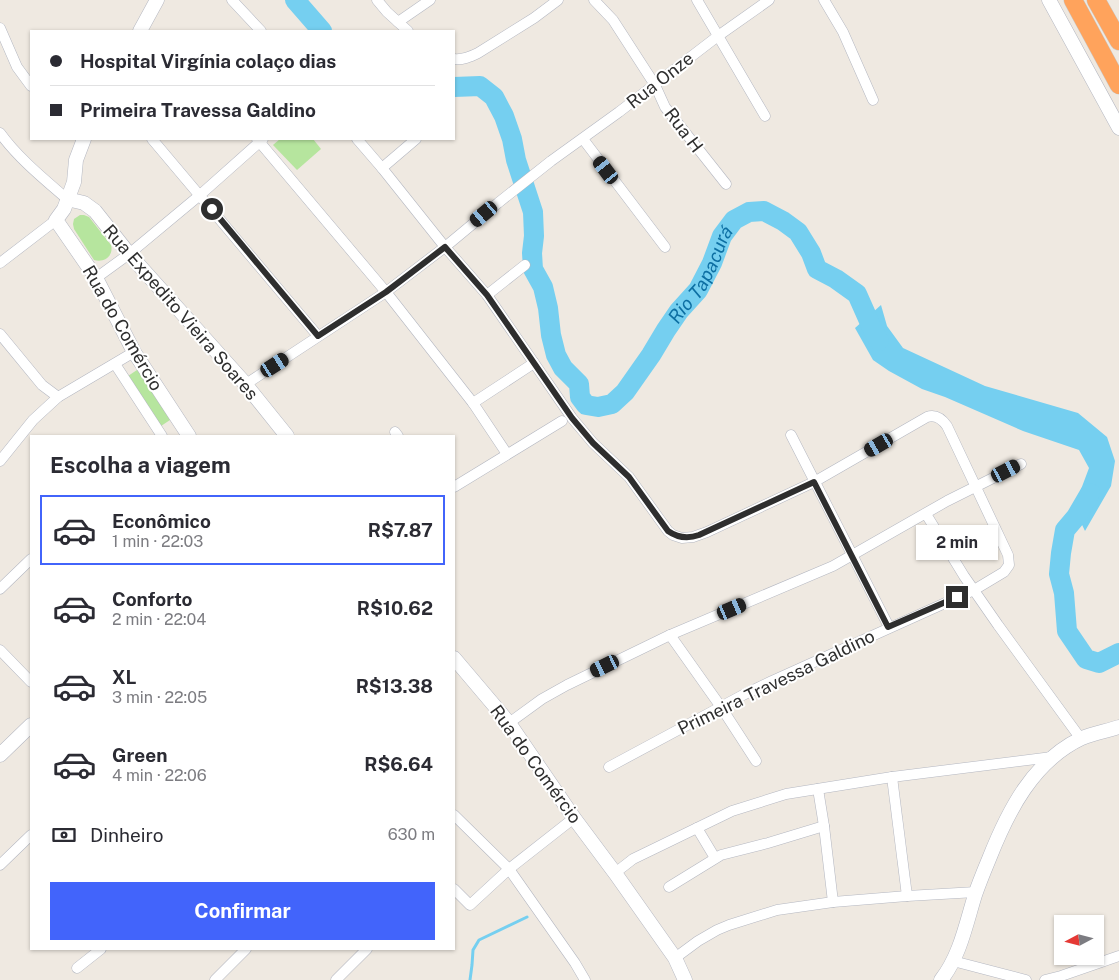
<!DOCTYPE html>
<html lang="pt">
<meta charset="utf-8">
<style>
body{margin:0;font-family:"Public Sans",sans-serif;background:#f2f2f3;color:#2b2b33;height:100vh;display:flex;flex-direction:column;font-size:19px;white-space:nowrap}
*{box-sizing:border-box;margin:0}
p{font-size:16px;color:#7c7c81}
.icon{flex:none;width:28px;height:28px;fill:none;stroke:currentColor;stroke-width:2;stroke-linecap:round;stroke-linejoin:round}
.map{position:relative;flex:1;overflow:hidden}
.panel{position:absolute;left:30px;top:435px;width:425px;height:515px;display:flex;flex-direction:column;background:#fff;border-radius:0px;box-shadow:0 1px 4px #0004}
.panel>*{flex:none}
.top-card{position:absolute;left:30px;top:30px;width:425px;height:110px;border-radius:0px;box-shadow:0 1px 4px #0004;display:grid;align-content:center;height:110px;padding:0 20px;background:#fff}
.needle{width:32px;rotate:263deg}
.controls{position:absolute;left:1054px;top:915px;display:grid;gap:10px}
.controls a{display:grid;place-items:center;width:50px;height:50px;border-radius:0px;background:#fff;box-shadow:0 1px 4px #0004;font-size:25px}
.end{position:absolute;width:22px;height:22px;margin:-11px;border:6px solid #2e2e2e;background:#fff;box-shadow:0 0 0 2px #fff}
.from{border-radius:50%}
.bubble{position:absolute;height:35px;border-radius:0px;background:#fff;box-shadow:0 1px 4px #0004;font-size:16px;font-weight:700;line-height:35px;text-align:center}
.car{position:absolute;width:15px;height:30px;margin:-15px -8px;border-radius:6px;box-shadow:0 0 4px 1px #0007;background:linear-gradient(#222 24%,#8ab4d8 0 40%,#222 0 76%,#8ab4d8 0 86%,#222 0)}
.top-card b{display:flex;align-items:center;gap:18px;height:48px;font-size:19px}
.top-card b+b{border-top:1px solid #e1e1e2}
.top-card i{width:12px;height:12px;background:#2b2b33}
ul{padding:0;list-style:none}
li{display:flex;align-items:center;gap:15px;height:70px;margin:0 10px 8px;padding:0 10px;border:2px solid transparent;border-radius:0px}
li div{flex:1}
li b{display:block;font-size:19px}
li em{font-style:normal;font-weight:700}
li.selected{border-color:#4264fb}
li>.icon{width:45px;height:45px;stroke-width:1.5}
h2{padding:0 20px;font-size:22px;line-height:60px}
.pay{display:flex;align-items:center;gap:12px;height:55px;padding:0 20px;font-size:19px}
.pay p{margin-inline-start:auto}
.primary-button{display:flex;gap:10px;margin-top:auto;padding:10px 20px}
.primary-button a{flex:1;height:58px;border-radius:0px;background:#4264fb;color:#fff;font-size:20px;font-weight:700;line-height:58px;text-align:center}
.map>svg:first-child{display:block}
</style>
<div class="map">
<svg width="1119" height="980" viewBox="0 0 1119 980">
<rect width="100%" height="100%" fill="#efe9e1"/>
<!-- green -->
<g fill="#b6e59e">
<path d="M280,139H313L321,149L297,170L273,145Z"/>
<path d="M80,215H84L89,217L111,245C114,256 104,263 94,260L74,229L73,224L74,219Z"/>
<path d="M140,368L173,418L161,426L128,376Z"/>
</g>
<!-- water -->
<path fill="#75cff0" d="M881,305L887,326L903,348L985,386L1078,413L1107,437L1115,461L1111,486L1085,531L1074,508L1089,468L1079,450L1023,431L945,397L922,389L889,371L873,360L855,328Z"/>
<g fill="none" stroke-linecap="round" stroke-linejoin="round">
<!-- stream -->
<path stroke="#75cff0" stroke-width="3" d="M470,980L472,965L473,950L479,940L527,917"/>
<!-- river -->
<g stroke="#75cff0" stroke-width="20">
<path d="M295,0L322,31"/>
<path id="s1" d="M454,87L480,86L494,97L504,116L512,139L516,160L533,212L534,236L532,253L533,269L543,287L548,308L551,335L556,355L563,368L579,384L580,397L586,405L598,407L612,404L625,392L651,355L666,330L679,311L698,290L712,263L722,236L734,220L749,212L764,211L783,221L798,232L811,253L817,269L836,279L857,294L873,330L879,341"/>
<path d="M1090,493L1076,517L1065,530L1061,553L1059,574L1064,593L1067,631L1086,659L1099,663L1119,653"/>
</g>
<defs>
<g id="street">
<path d="M232,0L261,31"/>
<path d="M377,0L387,12L408,31"/>
<path d="M594,0L613,20L655,85L665,107L726,184"/>
<path d="M697,0L765,116"/>
<path d="M824,0L843,32L873,100"/>
<path d="M398,22L430,0"/>
<path d="M0,28L17,67L31,86"/>
<path d="M454,59C463,60 470,57 478,53L534,18L558,0"/>
<path d="M0,133C18,158 44,179 67,199"/>
<path d="M152,139L318,336"/>
<path d="M257,139L386,292L473,403L507,454"/>
<path d="M357,139L382,168L445,247L487,295L572,418L593,443L629,477L668,531L673,535L682,538L693,537L707,532L814,482L927,417C936,414 942,419 947,426L1008,555L1009,565L1004,572L974,590L772,681L743,695L609,767"/>
<path d="M583,139L665,247"/>
<path d="M382,168L416,139"/>
<path d="M0,263L56,220"/>
<path d="M96,278L129,254L200,195L263,139"/>
<path d="M487,295L525,265"/>
<path d="M0,334L42,385L58,397"/>
<path d="M115,364L162,436"/>
<path d="M246,384L386,292L445,247L498,203L551,161L619,112L718,36L769,0"/>
<path d="M473,403L534,363"/>
<path d="M395,432L398,436"/>
<path d="M791,435L889,627"/>
<path d="M0,461L33,420L58,397L134,352"/>
<path d="M454,487L562,421"/>
<path d="M926,514L964,576L998,625L1081,739"/>
<path d="M0,589L31,559"/>
<path d="M670,635L721,707L756,761"/>
<path d="M0,650L31,682"/>
<path d="M509,723L542,699L567,685L670,635L833,566L947,501L1021,464"/>
<path d="M892,777L907,896"/>
<path d="M818,789L824,826L833,902"/>
<path d="M454,815L509,869L575,963L585,980"/>
<path d="M697,828L715,858"/>
<path d="M0,865L31,835"/>
<path d="M615,873L633,859L732,811L786,794L892,777L1052,757"/>
<path d="M669,887L721,855L768,843L824,826"/>
<path d="M454,889L470,905L509,869L574,818"/>
<path d="M675,958L698,941L717,930L729,925L777,910L833,902L907,896L976,892"/>
<path d="M953,961L1026,980"/>
<path d="M77,968L101,949"/>
<path d="M215,980L246,949"/>
<path d="M336,980L367,949"/>
<path d="M1045,980L1061,976L1119,956"/>
</g>
<g id="secondary">
<path d="M1049,0L1119,128"/>
<path d="M140,31L157,0"/>
<path d="M84,139L76,160L74,182L64,209L56,220L96,278L134,352L189,436"/>
<path d="M67,199L84,203L95,211L129,254L242,380L287,436"/>
<path d="M454,658L509,723L574,818L615,873L675,958L685,980"/>
<path d="M0,755L31,725"/>
<path d="M941,980C960,956 966,924 975,895C979,883 984,871 989,859C1008,811 1033,761 1082,738C1094,733 1107,731 1119,727"/>
</g>
<g id="highway">
<path d="M1073,0L1119,85"/>
<path d="M1096,0L1119,41"/>
</g>
</defs>
<!-- street casing -->
<use href="#street" stroke="#b4b7c1" stroke-width="11"/>
<!-- secondary casing -->
<use href="#secondary" stroke="#b4b7c1" stroke-width="15"/>
<!-- highway casing -->
<use href="#highway" stroke="#c9c9c9" stroke-width="19"/>
<!-- street -->
<use href="#street" stroke="#fff" stroke-width="10"/>
<!-- secondary -->
<use href="#secondary" stroke="#fff" stroke-width="14"/>
<!-- highway -->
<use href="#highway" stroke="#ffa35c" stroke-width="18"/>
</g>
<g fill="none" stroke-linecap="round" stroke-linejoin="round">
<!-- route -->
<path stroke="#2e2e2e" stroke-width="6" d="M212,209L318,336L386,292L445,247L487,295L572,418L593,443L629,477L668,531C678,538 688,539 699,535L814,482L888,627L957,597"/>
</g>
<g text-anchor="middle" dominant-baseline="central" stroke-width="4" stroke-linejoin="round" paint-order="stroke">
<!-- street labels -->
<g font-size="18" fill="#2e2e2e" stroke="#fff">
<text transform="translate(660 80) rotate(-38)">Rua Onze</text>
<text transform="translate(684 130) rotate(53)">Rua H</text>
<text transform="translate(181 312) rotate(49)">Rua Expedito Vieira Soares</text>
<text transform="translate(123 328) rotate(60)">Rua do Comércio</text>
<text transform="translate(776 682) rotate(-26)">Primeira Travessa Galdino</text>
<text transform="translate(536 764) rotate(54)">Rua do Comércio</text>
</g>
<!-- water labels -->
<g font-size="19" font-style="italic" fill="#0d6fa3" stroke="#fff">
<text stroke="none"><textPath href="#s1" startOffset="558">Rio Tapacurá</textPath></text>
</g>
</g>
</svg>
<div class="controls">
<a><svg class="needle" viewBox="-14 -14 28 28"><path d="M0-13l5 13h-10z" fill="#e53935"/><path d="M0 13l5-13h-10z" fill="#7c7c81"/></svg></a>
</div>
<i class="end from" style="left:212px;top:209px"></i>
<i class="end" style="left:957px;top:597px"></i>
<div class="bubble" style="left:916px;top:525px;width:82px">2 min</div>
<i class="car" style="left:606px;top:170px;rotate:323deg"></i>
<i class="car" style="left:484px;top:214px;rotate:230deg"></i>
<i class="car" style="left:275px;top:365px;rotate:57deg"></i>
<i class="car" style="left:879px;top:445px;rotate:240deg"></i>
<i class="car" style="left:1006px;top:471px;rotate:63deg"></i>
<i class="car" style="left:732px;top:609px;rotate:67deg"></i>
<i class="car" style="left:605px;top:666px;rotate:244deg"></i>
<div class="top-card">
<b><i class="from"></i>Hospital Virgínia colaço dias</b>
<b><i></i>Primeira Travessa Galdino</b>
</div>
<section class="panel">
<h2>Escolha a viagem</h2>
<ul>
<li class="selected"><svg class="icon" aria-label="car" viewBox="0 0 24 24"><path d="M5 17H2v-5l4-1 3-4h7l3 4 3 1v5h-3M9 17h6M6 11h13"/><circle cx="7" cy="17" r="2"/><circle cx="17" cy="17" r="2"/></svg><div><b>Econômico</b><p>1 min · 22:03</p></div><em>R$7.87</em></li>
<li><svg class="icon" aria-label="car" viewBox="0 0 24 24"><path d="M5 17H2v-5l4-1 3-4h7l3 4 3 1v5h-3M9 17h6M6 11h13"/><circle cx="7" cy="17" r="2"/><circle cx="17" cy="17" r="2"/></svg><div><b>Conforto</b><p>2 min · 22:04</p></div><em>R$10.62</em></li>
<li><svg class="icon" aria-label="car" viewBox="0 0 24 24"><path d="M5 17H2v-5l4-1 3-4h7l3 4 3 1v5h-3M9 17h6M6 11h13"/><circle cx="7" cy="17" r="2"/><circle cx="17" cy="17" r="2"/></svg><div><b>XL</b><p>3 min · 22:05</p></div><em>R$13.38</em></li>
<li><svg class="icon" aria-label="car" viewBox="0 0 24 24"><path d="M5 17H2v-5l4-1 3-4h7l3 4 3 1v5h-3M9 17h6M6 11h13"/><circle cx="7" cy="17" r="2"/><circle cx="17" cy="17" r="2"/></svg><div><b>Green</b><p>4 min · 22:06</p></div><em>R$6.64</em></li>
</ul>
<div class="pay"><svg class="icon" aria-label="cash" viewBox="0 0 24 24"><path d="M3 7h18v10H3z"/><circle cx="12" cy="12" r="2"/></svg>Dinheiro<p>630 m</p></div>
<div class="primary-button"><a>Confirmar</a></div>
</section>
</div>
